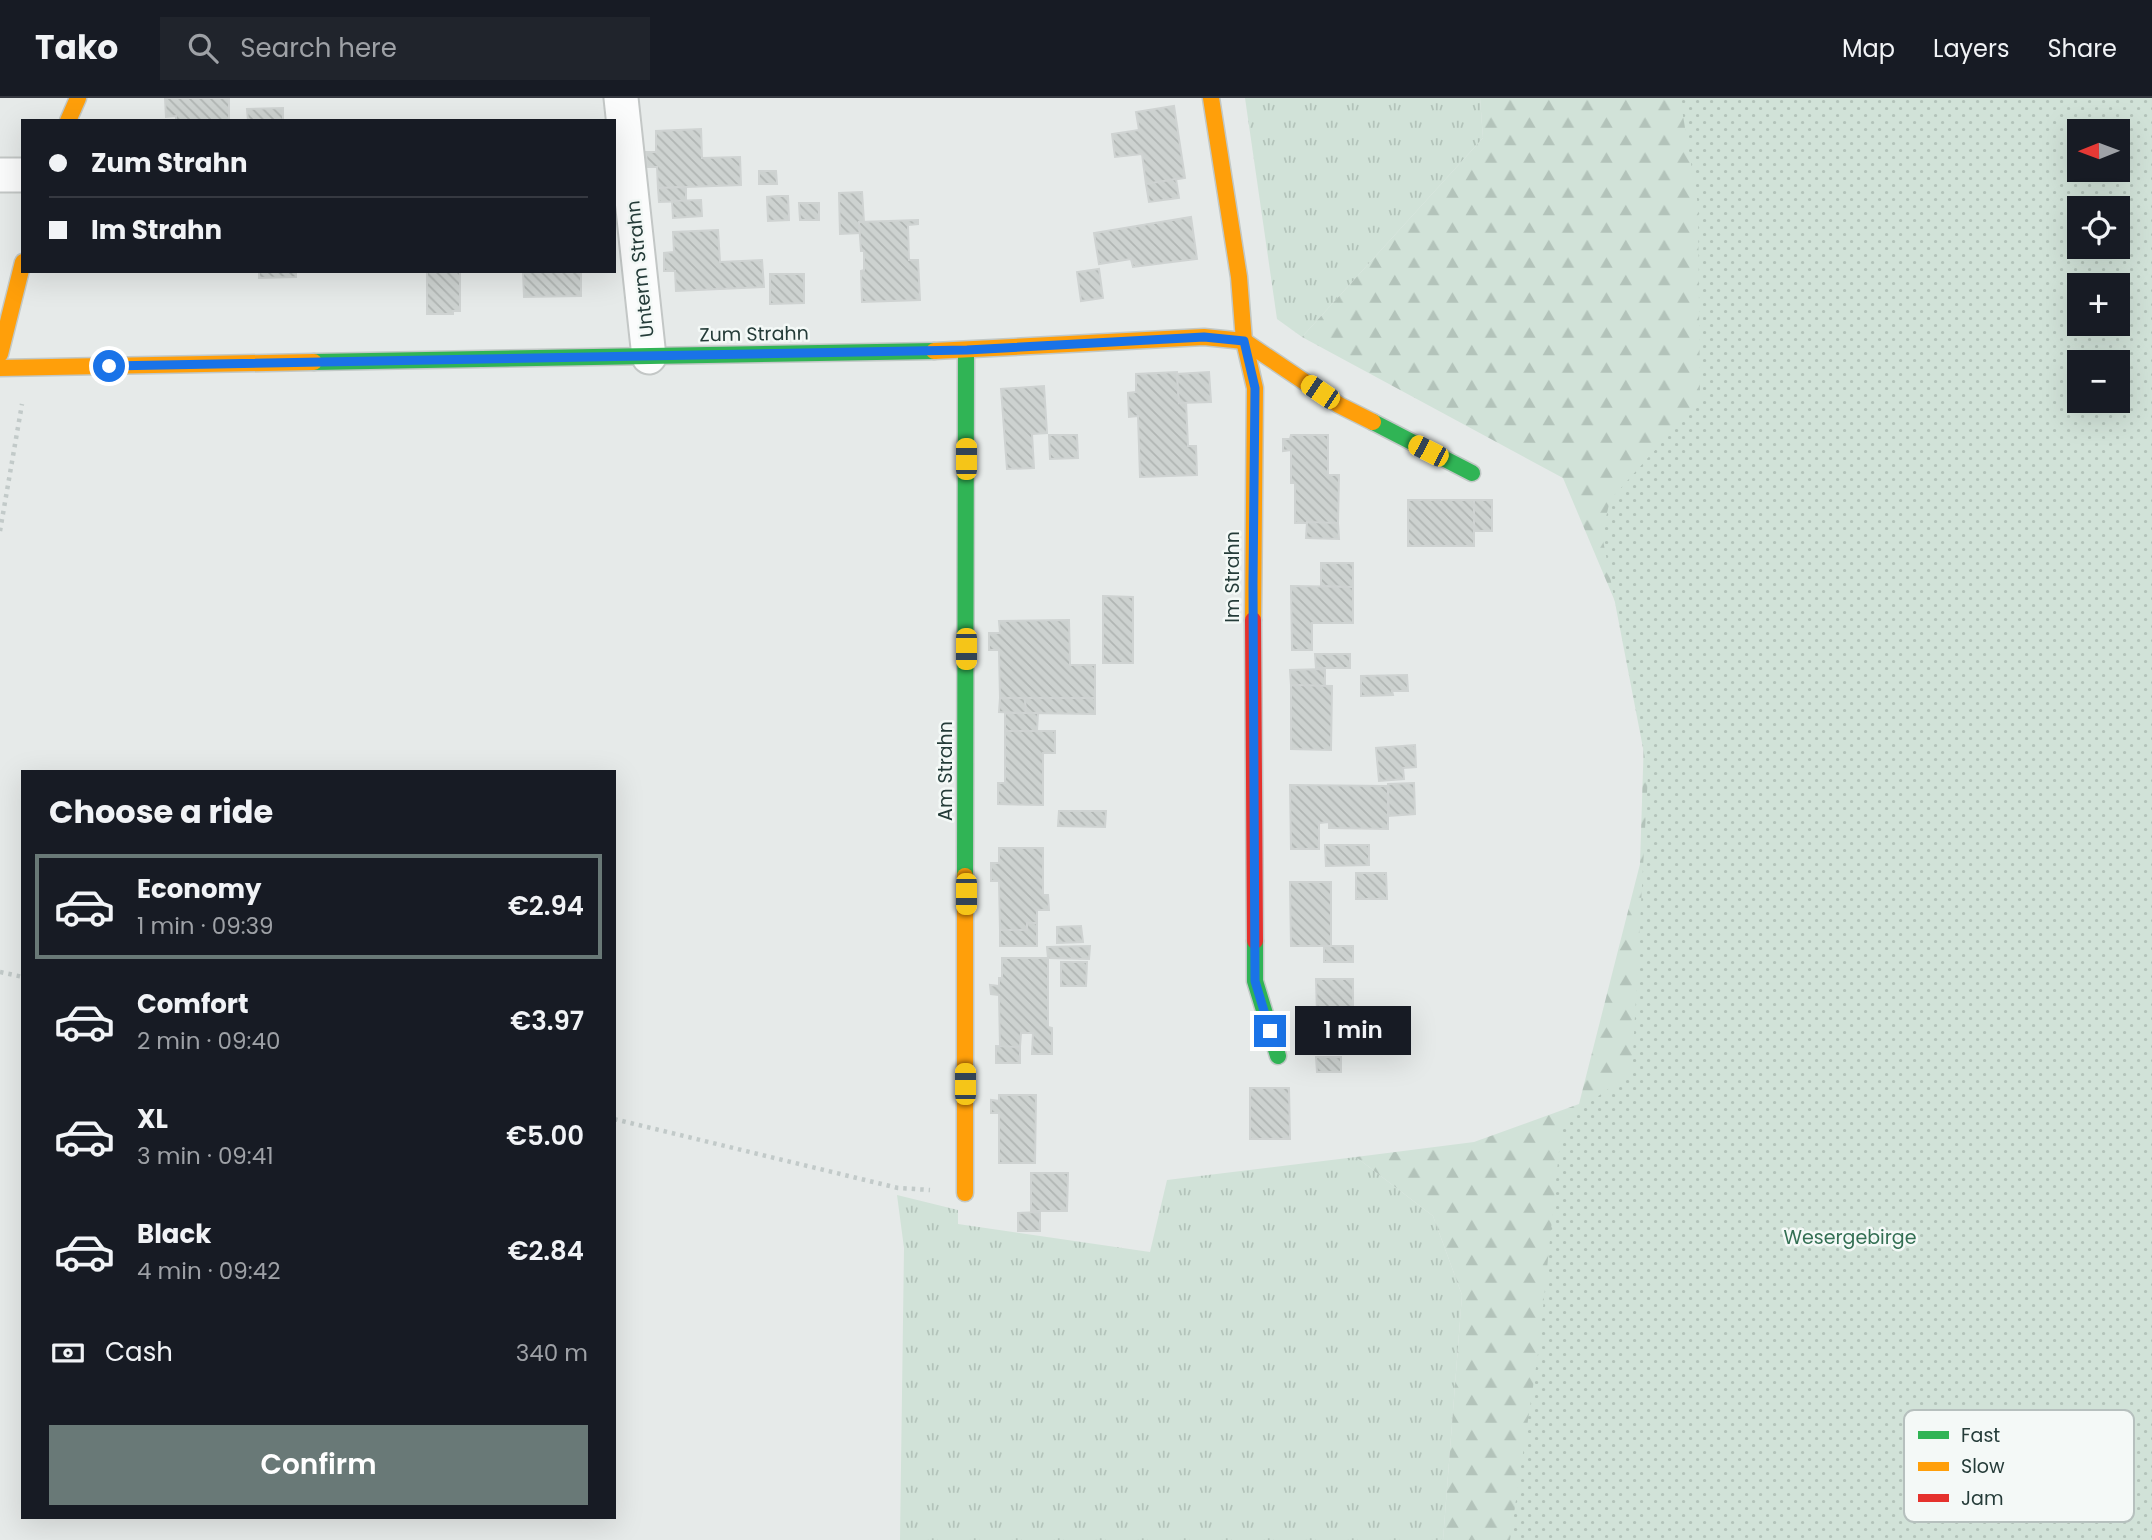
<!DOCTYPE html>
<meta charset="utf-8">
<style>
body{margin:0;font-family:Poppins,sans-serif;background:#20242c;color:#f1f3f6;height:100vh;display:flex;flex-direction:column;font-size:26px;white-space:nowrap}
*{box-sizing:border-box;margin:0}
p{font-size:23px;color:#9ea1a6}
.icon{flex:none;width:38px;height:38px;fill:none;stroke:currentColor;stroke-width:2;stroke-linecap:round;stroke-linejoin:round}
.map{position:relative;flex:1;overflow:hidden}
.side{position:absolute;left:21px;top:672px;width:595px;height:749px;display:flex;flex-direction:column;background:#171b24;border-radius:0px;box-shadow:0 7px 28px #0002}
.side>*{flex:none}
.guide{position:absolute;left:21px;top:21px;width:595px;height:154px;border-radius:0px;box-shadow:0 7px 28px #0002;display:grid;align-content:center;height:154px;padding:0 28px;background:#171b24}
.needle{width:46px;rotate:269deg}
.buttons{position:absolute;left:2067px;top:21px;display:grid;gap:14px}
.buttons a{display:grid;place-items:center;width:63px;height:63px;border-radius:0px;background:#171b24;box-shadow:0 7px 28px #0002;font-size:35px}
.end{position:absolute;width:32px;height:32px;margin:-16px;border:9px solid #1a73e8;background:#fff;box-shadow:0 0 0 4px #fff}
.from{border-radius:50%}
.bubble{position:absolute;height:49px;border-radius:0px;background:#171b24;box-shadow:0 7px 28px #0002;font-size:23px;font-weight:600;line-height:49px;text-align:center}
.car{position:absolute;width:21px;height:42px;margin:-21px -10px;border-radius:9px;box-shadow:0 0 5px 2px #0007;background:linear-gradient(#f5c518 24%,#345 0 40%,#f5c518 0 76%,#345 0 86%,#f5c518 0)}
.guide b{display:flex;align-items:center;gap:24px;height:66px;font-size:26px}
.guide b+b{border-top:2px solid #363941}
.guide i{width:18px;height:18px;background:#f1f3f6}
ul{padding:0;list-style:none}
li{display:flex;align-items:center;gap:21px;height:105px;margin:0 14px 10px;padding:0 14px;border:4px solid transparent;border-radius:0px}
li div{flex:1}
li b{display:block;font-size:26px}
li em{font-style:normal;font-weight:600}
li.active{border-color:#697977}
li>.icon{width:63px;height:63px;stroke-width:1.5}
h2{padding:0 28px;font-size:32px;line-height:84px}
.pay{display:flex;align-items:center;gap:18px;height:77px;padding:0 28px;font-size:26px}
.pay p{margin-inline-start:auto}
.button{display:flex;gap:14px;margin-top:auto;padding:14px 28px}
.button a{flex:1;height:80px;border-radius:0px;background:#697977;color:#fff;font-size:28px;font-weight:600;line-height:80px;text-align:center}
header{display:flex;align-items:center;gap:42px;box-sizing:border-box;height:98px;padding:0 35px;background:#171b24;border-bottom:2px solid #363941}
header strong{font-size:33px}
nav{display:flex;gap:38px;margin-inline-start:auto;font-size:24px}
.search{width:490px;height:63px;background:#20242c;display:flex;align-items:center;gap:18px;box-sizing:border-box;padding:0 24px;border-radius:0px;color:#9ea1a6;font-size:26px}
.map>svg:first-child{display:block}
</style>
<header>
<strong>Tako</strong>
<div class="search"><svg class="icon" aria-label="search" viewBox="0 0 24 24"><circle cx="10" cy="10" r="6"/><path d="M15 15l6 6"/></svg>Search here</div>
<nav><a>Map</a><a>Layers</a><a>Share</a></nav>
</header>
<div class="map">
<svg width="2152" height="1442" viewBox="0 0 2152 1442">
<defs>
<pattern id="grass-tufts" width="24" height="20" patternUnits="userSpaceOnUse" patternTransform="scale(1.75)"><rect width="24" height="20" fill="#d1e2d8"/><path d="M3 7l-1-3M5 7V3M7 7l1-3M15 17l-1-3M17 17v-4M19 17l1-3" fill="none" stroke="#b3c3ba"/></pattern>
<pattern id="forest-firs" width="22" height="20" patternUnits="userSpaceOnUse" patternTransform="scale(1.75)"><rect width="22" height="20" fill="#d1e2d8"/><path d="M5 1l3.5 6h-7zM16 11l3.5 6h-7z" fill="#b3c3ba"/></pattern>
<pattern id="park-dots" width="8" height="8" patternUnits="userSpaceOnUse" patternTransform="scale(1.75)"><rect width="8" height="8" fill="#d1e2d8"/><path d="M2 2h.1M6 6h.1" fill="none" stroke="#b3c3ba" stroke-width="1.8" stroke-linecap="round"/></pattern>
<pattern id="building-back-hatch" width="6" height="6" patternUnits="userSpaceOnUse" patternTransform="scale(1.75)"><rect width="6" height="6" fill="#cdd2d0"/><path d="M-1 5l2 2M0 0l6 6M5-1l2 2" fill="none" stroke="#b0b5b3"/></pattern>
</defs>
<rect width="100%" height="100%" fill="#e6eae9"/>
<!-- grass -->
<g fill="url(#grass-tufts)">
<path d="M1245,0H1480L1483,40L1302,239L1277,221Z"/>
<path d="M1356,1059L1433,1118L1462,1197L1443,1442H900L904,1150L897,1097L958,1112V1126L1150,1154L1167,1082Z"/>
</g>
<!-- forest -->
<path fill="url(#forest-firs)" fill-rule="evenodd" d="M1480,0H2152V1442H1443L1462,1197L1433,1118L1356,1059L1474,1044L1579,1006L1640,766L1646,577L1563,380L1302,239L1483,40ZM2079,33H2118V72H2079ZM2079,110H2118V149H2079ZM2079,187H2118V226H2079ZM2079,264H2118V303H2079Z"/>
<!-- park -->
<path fill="url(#park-dots)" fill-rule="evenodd" d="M1680,0H2152V1442H1510L1539,1249L1562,1024L1632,974L1648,676L1602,437L1610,402L1700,302L1698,107ZM2079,33H2118V72H2079ZM2079,110H2118V149H2079ZM2079,187H2118V226H2079ZM2079,264H2118V303H2079Z"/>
<!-- building -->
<g fill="url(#building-back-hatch)" stroke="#cfd3d2" stroke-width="2">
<path d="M165,0H229V23H176V18L166,19Z"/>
<path d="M1174,8L1185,80L1146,86L1142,56L1115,59L1112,36L1139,32L1136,14Z"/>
<path d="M283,10V23H248L247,11Z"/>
<path d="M701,31L702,60L740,59L741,87L658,90L657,69H647L646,54H656V33Z"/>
<path d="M759,73H776L777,86H759Z"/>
<path d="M1176,81L1179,100L1149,104L1146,86Z"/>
<path d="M686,89V103L659,104L658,90Z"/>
<path d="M862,94L864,124H859L860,135L840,136L839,95Z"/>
<path d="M777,98H788L789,122L768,123L767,99Z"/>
<path d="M701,102L702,118L673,120L672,103Z"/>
<path d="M799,105H819V122H800Z"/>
<path d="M1191,119L1197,161L1133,169L1131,161L1099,166L1094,135Z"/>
<path d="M918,122V126L908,127L909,162H918L920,202L862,204L861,173L864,172V153H861L859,124Z"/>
<path d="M718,132L720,164L762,162L764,189L676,193L675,173H664V155L674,154L673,134Z"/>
<path d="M1099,171L1103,200L1081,203L1077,174Z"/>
<path d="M259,173H296V179L259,180Z"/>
<path d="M427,173H460V213H453V216H427Z"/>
<path d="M523,173H581V198L524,199Z"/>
<path d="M770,176H804V205L770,206Z"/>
<path d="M1177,274L1179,305L1186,304L1188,348H1196L1197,377L1140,379L1138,318L1129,319L1128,295L1136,294V276Z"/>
<path d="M1209,274L1211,304L1179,305L1177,276Z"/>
<path d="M1044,288L1047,335L1032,336L1034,370L1007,371L1001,291Z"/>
<path d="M1049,337H1077L1078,360L1050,361Z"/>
<path d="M1291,337H1328V377H1339L1338,425H1295V385H1291V352L1283,353V341H1290Z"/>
<rect x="1408" y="402" width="66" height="46"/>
<rect x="1474" y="402" width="18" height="31"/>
<path d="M1307,424L1338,425L1339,441L1306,440Z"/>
<path d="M1321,465H1353V489L1321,488Z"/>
<path d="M1291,488L1353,489V525H1312V552H1292Z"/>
<path d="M1103,498L1133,499V565H1103Z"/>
<path d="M1069,522L1070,567H1095V600H1000L999,552H989V535H1000L999,523Z"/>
<path d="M1315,556H1350V570H1316Z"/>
<path d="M1325,571V588L1291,587L1290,572Z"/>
<path d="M1407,577L1408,593H1392L1393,597L1361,598V578Z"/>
<path d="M1291,587L1332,588L1331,652L1291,651Z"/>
<path d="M1000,600H1025L1026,615L999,614Z"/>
<path d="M1025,600H1095V616L1026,615Z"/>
<path d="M1005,615H1038L1037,633H1005Z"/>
<path d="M1005,633H1055V655H1043V707L998,706V685H1005Z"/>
<path d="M1415,647L1416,669L1403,670L1404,681L1379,683L1376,650Z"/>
<path d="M1414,685L1415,716L1389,718L1388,686Z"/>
<path d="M1290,687L1388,688V731L1329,730V724L1319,725V751H1291Z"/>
<path d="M1059,713H1106L1105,729L1058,728Z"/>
<path d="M1325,747H1369V767L1326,768Z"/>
<path d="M999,750H1043V797H1048L1049,812H1037V825H1027V832H1000L999,783H991V765H999Z"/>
<path d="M1356,775H1386L1387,801H1356Z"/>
<path d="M1290,784H1331V848H1291Z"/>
<path d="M1027,825H1037V848H1000V832H1027Z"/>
<path d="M1081,828L1083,844L1057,845V829Z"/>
<path d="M1090,848L1089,861L1048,860L1047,849Z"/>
<rect x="1324" y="848" width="29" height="16"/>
<path d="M1002,860H1048V929L1052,930V956H1032L1033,935H1021L1020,949H1000L999,897L991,896L990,887L999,888V880H1002Z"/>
<path d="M1061,864H1087L1086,888H1061Z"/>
<path d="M1316,881H1353V923H1339L1338,950H1318Z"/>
<path d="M996,948L1020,949V965H996Z"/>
<path d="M1316,959H1341V974H1317Z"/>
<path d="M1250,990H1289L1290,1041H1250Z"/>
<path d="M999,997H1036L1035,1065H999V1015H991V1002L999,1003Z"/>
<path d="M1031,1075H1068L1067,1113H1031Z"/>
<path d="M1040,1114V1133H1018V1115Z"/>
</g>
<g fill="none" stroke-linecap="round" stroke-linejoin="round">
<defs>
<g id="street">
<path d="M621,0L649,259"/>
<path d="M0,77H23"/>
</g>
<g id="fast">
<path d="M314,264L934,253"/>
<path d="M1373,324L1472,375"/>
<path d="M965,778L966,252"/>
<path d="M1255,843V883L1278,958"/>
</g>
<g id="slow">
<path d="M1211,0L1239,179L1244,243L1255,290L1253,522"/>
<path d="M68,23L78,0"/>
<path d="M934,253L1204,239L1244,243L1339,307L1373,324"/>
<path d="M0,256L23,164"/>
<path d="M0,270L314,264"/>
<path d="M965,1095V778"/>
</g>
<path id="jam" d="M1253,522L1255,843"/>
</defs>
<!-- street casing -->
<use href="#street" stroke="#c3c7c6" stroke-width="37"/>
<!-- fast casing -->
<use href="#fast" stroke="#c2c8c6" stroke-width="19"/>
<!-- slow casing -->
<use href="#slow" stroke="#c2c8c6" stroke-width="19"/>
<!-- jam casing -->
<use href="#jam" stroke="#c2c8c6" stroke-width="19"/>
<!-- path -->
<g stroke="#c2cac9" stroke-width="4.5" stroke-dasharray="3.5 5" stroke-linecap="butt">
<path d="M0,433L22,306"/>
<path d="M0,874L23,879"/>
<path d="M614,1021L898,1090L930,1092"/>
</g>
<!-- street -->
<use href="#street" stroke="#fbfcfc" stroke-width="33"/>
<!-- fast -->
<use href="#fast" stroke="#30b455" stroke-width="16"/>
<!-- slow -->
<use href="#slow" stroke="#ff9f0a" stroke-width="16"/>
<!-- jam -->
<use href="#jam" stroke="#e5322d" stroke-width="16"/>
</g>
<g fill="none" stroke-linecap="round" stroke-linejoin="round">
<!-- route -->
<path stroke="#1a73e8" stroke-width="9" d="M109,268L967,252L1204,239L1244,243L1255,290L1253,486L1255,883L1270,933"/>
</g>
<g text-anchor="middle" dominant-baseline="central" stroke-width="5" stroke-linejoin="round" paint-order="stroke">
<!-- street labels -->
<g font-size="19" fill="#253c39" stroke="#f4f9f7">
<text transform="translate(640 171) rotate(-96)">Unterm Strahn</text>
<text transform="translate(754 236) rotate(-1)">Zum Strahn</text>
<text transform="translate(1232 479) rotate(-90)">Im Strahn</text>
<text transform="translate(945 673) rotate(-90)">Am Strahn</text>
</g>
<!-- park labels -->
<g font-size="19" fill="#336f53" stroke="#f4f9f7">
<text x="1850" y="1139">Wesergebirge</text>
</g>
</g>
<!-- legend -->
<rect x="1904" y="1312" width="230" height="112" rx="10" fill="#f4f9f7" stroke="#b6c0be" stroke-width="2"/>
<rect x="1918" y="1333" width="31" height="8" fill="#30b455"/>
<rect x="1918" y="1364" width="31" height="9" fill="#ff9f0a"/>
<rect x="1918" y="1396" width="31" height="8" fill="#e5322d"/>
<g font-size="19" fill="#253c39">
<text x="1961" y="1344">Fast</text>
<text x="1961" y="1375">Slow</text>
<text x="1961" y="1407">Jam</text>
</g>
</svg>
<div class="buttons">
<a><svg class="needle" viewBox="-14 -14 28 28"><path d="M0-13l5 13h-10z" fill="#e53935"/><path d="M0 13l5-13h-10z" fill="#9ea1a6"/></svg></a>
<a><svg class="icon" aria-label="locate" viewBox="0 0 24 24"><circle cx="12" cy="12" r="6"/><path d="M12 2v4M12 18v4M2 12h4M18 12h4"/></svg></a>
<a>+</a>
<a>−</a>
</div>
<i class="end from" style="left:109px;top:268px"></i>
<i class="end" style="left:1270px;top:933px"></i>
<div class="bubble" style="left:1295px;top:908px;width:116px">1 min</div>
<i class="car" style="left:1320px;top:294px;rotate:304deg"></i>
<i class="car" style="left:1428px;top:353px;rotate:297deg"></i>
<i class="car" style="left:966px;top:361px;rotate:0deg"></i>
<i class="car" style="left:966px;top:551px;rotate:180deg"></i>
<i class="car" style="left:966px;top:796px;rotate:180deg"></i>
<i class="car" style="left:965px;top:986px;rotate:0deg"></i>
<div class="guide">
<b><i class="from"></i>Zum Strahn</b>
<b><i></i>Im Strahn</b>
</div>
<section class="side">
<h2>Choose a ride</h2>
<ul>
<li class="active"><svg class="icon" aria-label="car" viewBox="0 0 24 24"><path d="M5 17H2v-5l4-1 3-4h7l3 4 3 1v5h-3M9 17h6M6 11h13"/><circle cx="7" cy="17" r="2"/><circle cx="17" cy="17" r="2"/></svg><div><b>Economy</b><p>1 min · 09:39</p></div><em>€2.94</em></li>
<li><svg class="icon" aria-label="car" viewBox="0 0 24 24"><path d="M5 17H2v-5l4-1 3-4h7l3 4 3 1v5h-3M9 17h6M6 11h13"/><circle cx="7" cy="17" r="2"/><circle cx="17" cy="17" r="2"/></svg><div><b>Comfort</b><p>2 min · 09:40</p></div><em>€3.97</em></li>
<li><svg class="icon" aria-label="car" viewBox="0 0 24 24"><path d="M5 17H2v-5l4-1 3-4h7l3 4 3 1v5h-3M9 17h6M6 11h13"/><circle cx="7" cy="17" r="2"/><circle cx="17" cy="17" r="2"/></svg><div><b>XL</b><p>3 min · 09:41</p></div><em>€5.00</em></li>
<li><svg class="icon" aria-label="car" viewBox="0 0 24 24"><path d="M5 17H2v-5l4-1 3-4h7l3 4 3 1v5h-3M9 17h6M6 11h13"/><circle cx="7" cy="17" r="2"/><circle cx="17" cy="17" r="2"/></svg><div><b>Black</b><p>4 min · 09:42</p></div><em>€2.84</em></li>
</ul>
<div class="pay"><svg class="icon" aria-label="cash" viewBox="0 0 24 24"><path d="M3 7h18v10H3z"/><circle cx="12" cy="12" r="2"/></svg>Cash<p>340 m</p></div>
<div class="button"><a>Confirm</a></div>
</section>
</div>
